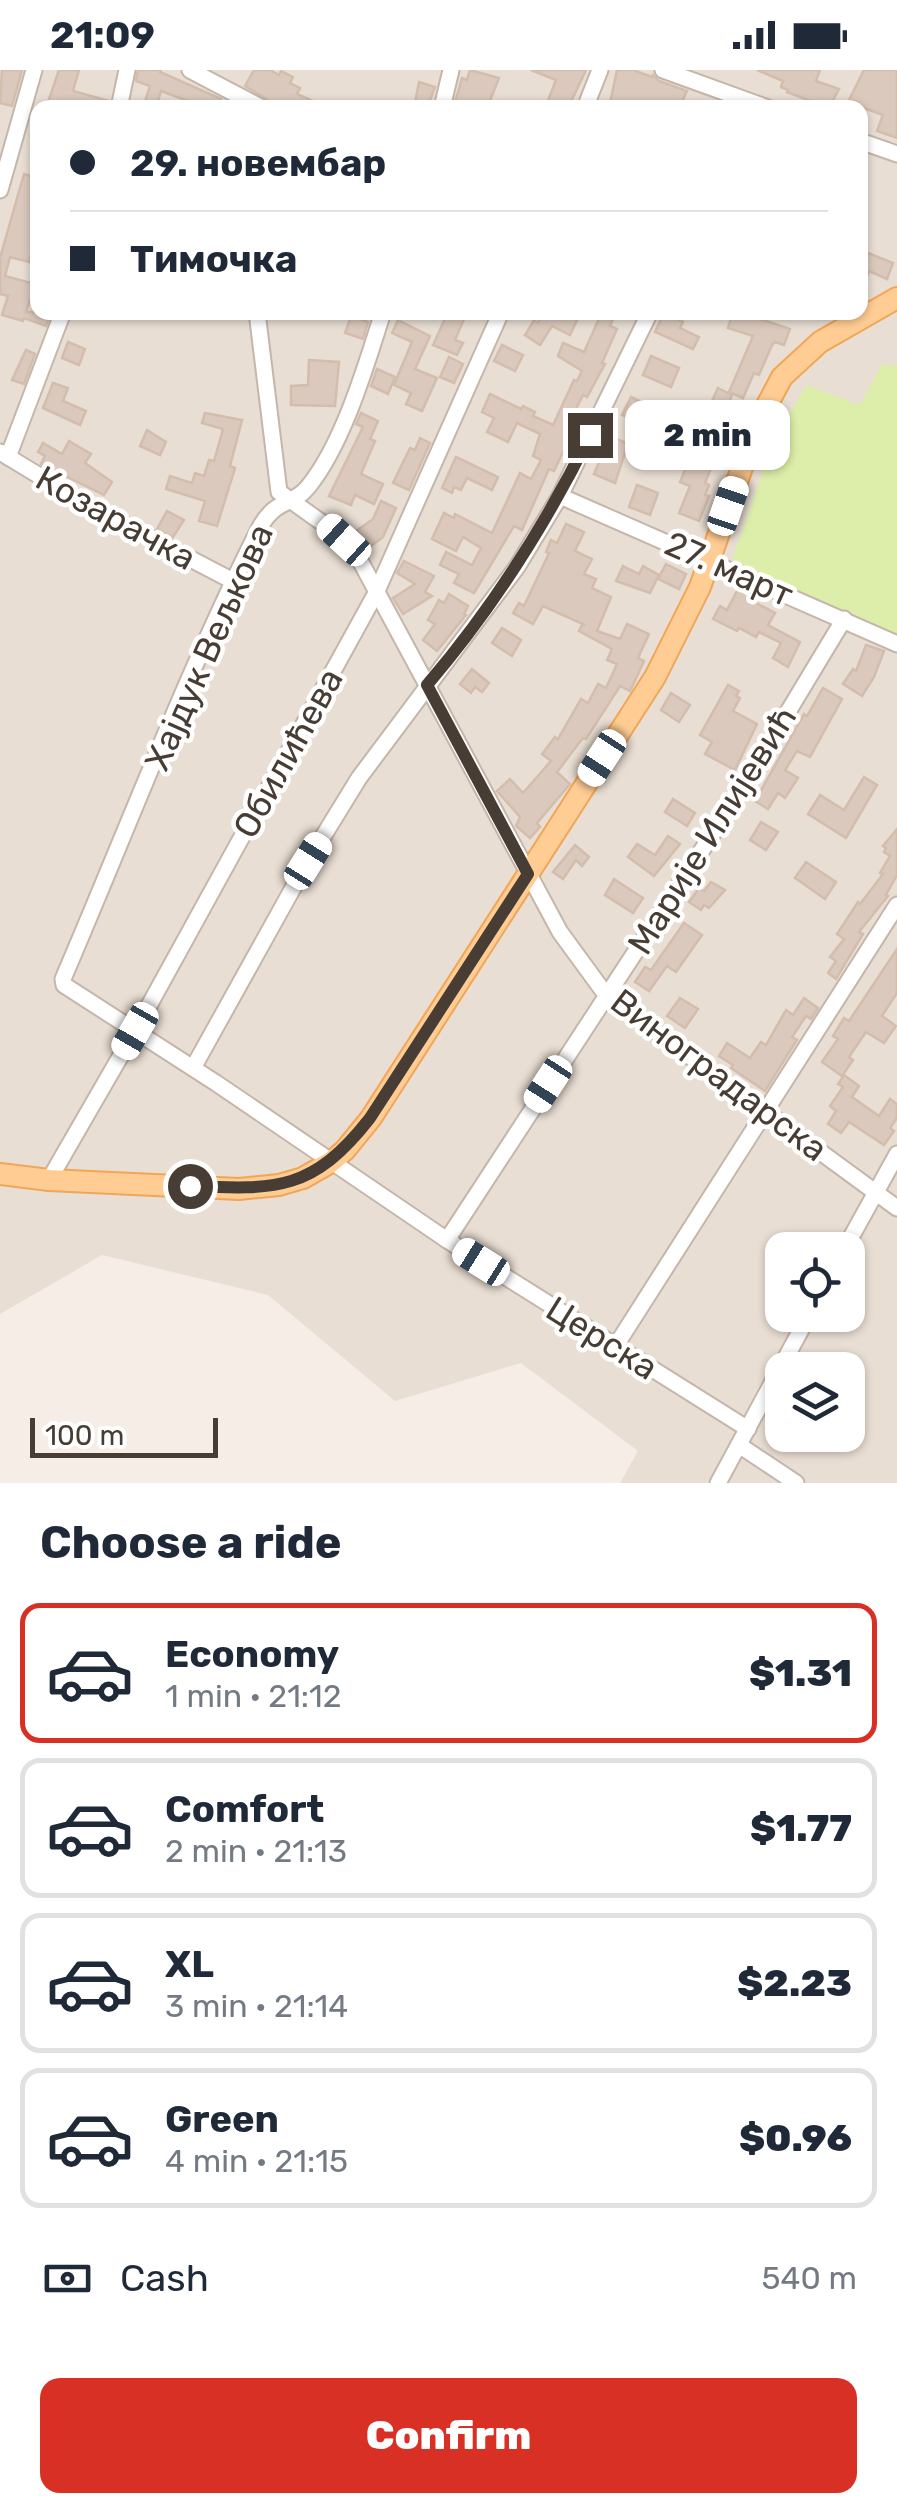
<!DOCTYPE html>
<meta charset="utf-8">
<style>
body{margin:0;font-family:Rubik,sans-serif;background:#f6f6f7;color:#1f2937;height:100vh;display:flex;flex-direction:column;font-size:38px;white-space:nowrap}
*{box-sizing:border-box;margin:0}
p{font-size:32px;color:#747a83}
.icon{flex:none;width:55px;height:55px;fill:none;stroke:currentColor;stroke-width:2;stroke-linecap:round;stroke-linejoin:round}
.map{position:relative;height:1413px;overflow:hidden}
.sheet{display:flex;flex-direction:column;background:#fff;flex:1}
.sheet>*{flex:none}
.banner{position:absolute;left:30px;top:30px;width:838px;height:220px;border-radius:20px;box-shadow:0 2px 8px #0004;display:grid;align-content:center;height:220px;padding:0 40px;background:#fff}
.tools{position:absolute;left:765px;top:1162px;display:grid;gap:20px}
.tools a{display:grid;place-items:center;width:100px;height:100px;border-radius:20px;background:#fff;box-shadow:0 2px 8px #0004;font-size:50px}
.scale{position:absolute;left:30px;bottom:25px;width:188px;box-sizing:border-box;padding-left:10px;border:5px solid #483d34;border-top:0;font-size:28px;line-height:35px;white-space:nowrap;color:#483d34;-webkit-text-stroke:8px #fff;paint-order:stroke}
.end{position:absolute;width:45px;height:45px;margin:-22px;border:12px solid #483d34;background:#fff;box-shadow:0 0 0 5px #fff}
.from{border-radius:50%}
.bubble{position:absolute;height:70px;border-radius:20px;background:#fff;box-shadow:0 2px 8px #0004;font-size:32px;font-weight:800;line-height:70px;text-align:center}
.car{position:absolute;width:30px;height:60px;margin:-30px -15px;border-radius:12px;box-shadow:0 0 8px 2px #0007;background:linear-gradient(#fff 24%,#345 0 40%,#fff 0 76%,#345 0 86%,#fff 0)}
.banner b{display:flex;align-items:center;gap:35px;height:95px;font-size:38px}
.banner b+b{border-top:2px solid #e0e1e3}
.banner i{width:25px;height:25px;background:#1f2937}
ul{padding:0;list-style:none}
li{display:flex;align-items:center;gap:30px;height:140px;margin:0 20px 15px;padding:0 20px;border:5px solid #e0e1e3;border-radius:20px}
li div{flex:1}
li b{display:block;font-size:38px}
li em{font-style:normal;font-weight:800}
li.on{border-color:#d93025}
li>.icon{width:90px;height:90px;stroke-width:1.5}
h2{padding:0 40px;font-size:45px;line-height:120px}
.pay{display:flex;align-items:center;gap:25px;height:110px;padding:0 40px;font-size:38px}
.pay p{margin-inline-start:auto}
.cta{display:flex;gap:20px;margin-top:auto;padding:20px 40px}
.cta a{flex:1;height:115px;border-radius:20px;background:#d93025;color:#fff;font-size:40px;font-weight:800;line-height:115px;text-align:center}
.status{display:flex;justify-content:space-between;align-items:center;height:70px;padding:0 50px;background:#fff;direction:ltr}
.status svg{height:28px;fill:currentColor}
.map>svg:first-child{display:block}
</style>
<div class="status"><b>21:09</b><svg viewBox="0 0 49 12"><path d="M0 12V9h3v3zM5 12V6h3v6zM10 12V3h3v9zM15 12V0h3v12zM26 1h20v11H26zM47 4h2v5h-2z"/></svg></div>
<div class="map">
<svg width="897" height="1413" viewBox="0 0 897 1413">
<rect width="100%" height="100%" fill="#f5ede6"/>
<!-- residential -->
<path fill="#e9ded3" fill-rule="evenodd" d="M0,0H897V1413H620L638,1381L521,1293L395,1331L268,1225L102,1185L0,1244ZM38,38H860V242H38ZM782,1180H848V1245H782ZM782,1300H848V1365H782Z"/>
<!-- green -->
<path fill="#dceea9" d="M882,294L897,296V565L732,490L772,375L806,315L860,335Z"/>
<!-- building -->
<g fill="#dbc9bd" stroke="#d3bdac" stroke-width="2.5">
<path d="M2,0H22L12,36L0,33Z"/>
<path d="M59,0H79L73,21L109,31L108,38L75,33L74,38H46Z"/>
<path d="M138,0H161L160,2L221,29L217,38H184L188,31L161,21L156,38H143L150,16L136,11Z"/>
<path d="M254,0H270L279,5L281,1L293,7L290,13L300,18L297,24L328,38H284L271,32L245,16Z"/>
<path d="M470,0L499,8L487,38L454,36L462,8L467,10Z"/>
<path d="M531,0H586L568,38H545L556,10Z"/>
<path d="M617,0H633L652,7L653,5L659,11L687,21L679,38H609Z"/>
<path d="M757,0H820L816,11L839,19L829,38L787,22L788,20L781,17L783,11Z"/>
<path d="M864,0H897V68L877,61L883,45L848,32Z"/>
<path d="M419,12L435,17L427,38H414Z"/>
<path d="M24,104L38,108V177L34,176L29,192L10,187L5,206L35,214L26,242H51L46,256L24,248L23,251L2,245L8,226L0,224V188Z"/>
<path d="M868,183L893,193L887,209L869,201L860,223V184L867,187Z"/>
<path d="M448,242H467L455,270L463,273L457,285L433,275Z"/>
<path d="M544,242H581L570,265L552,256L540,275L525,265L534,250L538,253Z"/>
<path d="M602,242H616L610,256L617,259L602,293L605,294L587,327L583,325L573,345L579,348L554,401L549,399L522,460L514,456L474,523L454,513L459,504L440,495L446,482L472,495L481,478L463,467L456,481L432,469L444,443L454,448L455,444L492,463L520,403L531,409L541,390L533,386L540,364L517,353L508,372L487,362L494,348L482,342L490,324L521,339L523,336L535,342L533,346L553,355L574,310L577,311L582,301L558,286L563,273L584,282Z"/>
<path d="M733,242H752L751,246L790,259L784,275L775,272L772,275L759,305L754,303L743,328L729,322L753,266L728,258Z"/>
<path d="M664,243L683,252L680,258L699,267L693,279L655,262Z"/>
<path d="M351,246L368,252L363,269L345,263Z"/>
<path d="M398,250L430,266L415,299L437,308L422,341L406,334L411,323L394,315L412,272L392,263Z"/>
<path d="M68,272L85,279L79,295L62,288Z"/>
<path d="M502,275L523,285L515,301L494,291Z"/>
<path d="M26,280L35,284L24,314L12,310Z"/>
<path d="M651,286L679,298L671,317L643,305Z"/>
<path d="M449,287L463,294L454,313L440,307Z"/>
<path d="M309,290L339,292L335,336L291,335V316L308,315Z"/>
<path d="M377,299L395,307L388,324L371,316Z"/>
<path d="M53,313L68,318L63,331L86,341L80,355L43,338Z"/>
<path d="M718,318L732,325L721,349L707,342Z"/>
<path d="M631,327L654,338L645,356L622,345Z"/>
<path d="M205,343L242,350L230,396L235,398L217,456L199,451L205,431L166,419L170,406L192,413L195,403L204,406L209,390L214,391L223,359L202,353Z"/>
<path d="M361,343L378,351L370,369L375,371L361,404L383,414L374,434L355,425L351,435L329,426L363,357L356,354Z"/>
<path d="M147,360L166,372L160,385L140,376Z"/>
<path d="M610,366L628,374L615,413L594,404Z"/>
<path d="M420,368L430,373L409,420L393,413L410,378L415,380Z"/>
<path d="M703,370L723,378L719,387L716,386L705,413L709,415L705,425L709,426L699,451L679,443L690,416L680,412L693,380L698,382Z"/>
<path d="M69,371L91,384L85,393L112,412L104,425L41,394L45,386L38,382L43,373L62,384Z"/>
<path d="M456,387L498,407L492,420L467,408L461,420L454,417L452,423L442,418Z"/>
<path d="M637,415L658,423L650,445L629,437Z"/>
<path d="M381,431L396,438L383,467L367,479L352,464L373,449Z"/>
<path d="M167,441L184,450L173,467L157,459Z"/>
<path d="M566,454L584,462L575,481L592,489L584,504L596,509L592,518L611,527L597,561L620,569L627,554L649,564L638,588L644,591L633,615L630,621L620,616L586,669L583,668L557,702L570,714L537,753L540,757L530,768L516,756L520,747L497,721L510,709L523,723L551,691L542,684L555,667L558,669L581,629L588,633L598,614L606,618L617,594L607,590L612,579L579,561L582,555H585L543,536L533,554L513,543L519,533L524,536L549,483L546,482L551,470L557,473Z"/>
<path d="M404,491L434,506L425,522L432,526L403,544L393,528L415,514L397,503Z"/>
<path d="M666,494L686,504L679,519L658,509Z"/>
<path d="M623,496L639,504L643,496L659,505L650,523L616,511Z"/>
<path d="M739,517L750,522L747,528L775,543L768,555L800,572L788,597L773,588L781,573L759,562L756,567L739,558L737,561L713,549L720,536L727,540Z"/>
<path d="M449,524L468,536L464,544L466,545L437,581L423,570L435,554L428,550L439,530L444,533Z"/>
<path d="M502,558L521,570L512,586L492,573Z"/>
<path d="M866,575L884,581L874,607L862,626L843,614L853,599L856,601Z"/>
<path d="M472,599L489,613L482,622L475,617L471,623L460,614Z"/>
<path d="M728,615L739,621L736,626L740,628L733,641L757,654L735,700L705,684L712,672L700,665Z"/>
<path d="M823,618L842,629L810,687L797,681L785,700L798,708L785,728L778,723L768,739L755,731L804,644L807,646Z"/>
<path d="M671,623L690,635L679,652L661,640Z"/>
<path d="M864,707L877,715L846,768L808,744L820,725L844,740Z"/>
<path d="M673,729L695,743L687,756L665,742Z"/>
<path d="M761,752L778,762L766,780L750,770Z"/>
<path d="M897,759V805L886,825L888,826L859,862L863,864L836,909L828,903L836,891L830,887L844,869L837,864L858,832L860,834L883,804L880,803L890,786L884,782L886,778L883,776Z"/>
<path d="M668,766L680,774L654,806L628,787L637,774L655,785Z"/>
<path d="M575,775L589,787L582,796L576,790L563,809L553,802Z"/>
<path d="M806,792L836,812L825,829L795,808Z"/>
<path d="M614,809L643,828L633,843L605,825Z"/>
<path d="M711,812L725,820L709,838L704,835L701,840L689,832L699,818L704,821Z"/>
<path d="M684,853L702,865L676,902L667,896L649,921L635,912L645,897L651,900Z"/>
<path d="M897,879V923L882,946L896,956L884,973L866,962L849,987L853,990L842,1006L822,992L838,969L833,966L844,948L849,951Z"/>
<path d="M680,928L698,939L685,958L667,946Z"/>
<path d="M804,928L818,938L811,949L806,946L792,967L797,970L765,1021L731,998L733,995L719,986L727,973L750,988L761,972L766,975L786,940L793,945Z"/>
<path d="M844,1005L859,1016L852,1027L879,1046L890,1029L897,1034V1048L890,1058L894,1061L884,1075L849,1052L841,1063L828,1054L836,1041L830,1036L843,1017L838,1014Z"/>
</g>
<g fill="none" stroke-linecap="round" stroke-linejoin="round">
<defs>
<g id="minor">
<path d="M190,0L262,38"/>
<path d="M663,0L768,38"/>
<path d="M119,38L127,0"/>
<path d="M442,38L451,0"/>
<path d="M585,38L600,0"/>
<path d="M860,71L897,84"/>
<path d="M0,120L34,0"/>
<path d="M257,242L279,422L328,457L357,485L560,862L606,925L897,1138"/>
<path d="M383,242C366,296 343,374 308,417C292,437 275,427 258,461C185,606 127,760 63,909L64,915L216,1013L447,1170L748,1359"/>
<path d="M0,382L89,436L233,511"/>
<path d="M8,387L63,242"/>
<path d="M560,426L897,574"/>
<path d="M193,998L308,791L359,708L517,497L560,426L650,242"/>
<path d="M49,1110L135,961L376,523L501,242"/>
<path d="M447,1170L736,728L844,549"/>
<path d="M844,1180L897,1084"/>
<path d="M615,1277L897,835"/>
<path d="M739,1375L796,1413"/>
<path d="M718,1413L809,1245"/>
</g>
<path id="major" d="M0,1104L49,1110L239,1119L279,1115L303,1108L331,1092L345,1080L371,1048L655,607L700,517L758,352L782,307L820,272L897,228"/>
</defs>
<!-- minor casing -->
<use href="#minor" stroke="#c4b6aa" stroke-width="19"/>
<!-- major casing -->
<use href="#major" stroke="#f1a657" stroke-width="24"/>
<!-- minor -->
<use href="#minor" stroke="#fff" stroke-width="15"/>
<!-- major -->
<use href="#major" stroke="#ffcd94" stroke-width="20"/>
</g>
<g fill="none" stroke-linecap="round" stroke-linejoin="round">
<!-- route -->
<path stroke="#483d34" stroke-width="12" d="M190,1116C277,1120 313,1121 370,1048L528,804L427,615C493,538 545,456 590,365"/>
</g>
<g text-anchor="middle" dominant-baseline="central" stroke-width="9" stroke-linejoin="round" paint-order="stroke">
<!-- street labels -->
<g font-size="35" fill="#483d34" stroke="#fff">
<text transform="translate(116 448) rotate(29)">Козарачка</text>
<text transform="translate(729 499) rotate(24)">27. март</text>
<text transform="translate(209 577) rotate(-66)">Хајдук Вељкова</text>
<text transform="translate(288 683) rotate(-61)">Обилићева</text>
<text transform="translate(712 760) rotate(-58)">Марије Илијевић</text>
<text transform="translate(719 1005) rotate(37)">Виноградарска</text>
<text transform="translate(602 1268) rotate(32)">Церска</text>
</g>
</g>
</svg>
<div class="tools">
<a><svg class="icon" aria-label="locate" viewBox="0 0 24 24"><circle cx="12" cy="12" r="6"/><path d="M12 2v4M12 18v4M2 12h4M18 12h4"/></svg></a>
<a><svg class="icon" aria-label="layers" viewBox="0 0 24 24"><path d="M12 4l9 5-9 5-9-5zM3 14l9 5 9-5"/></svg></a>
</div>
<div class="scale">100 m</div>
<i class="end from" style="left:190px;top:1116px"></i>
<i class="end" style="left:590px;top:365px"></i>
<div class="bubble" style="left:625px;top:330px;width:165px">2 min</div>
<i class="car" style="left:728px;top:436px;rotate:19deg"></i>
<i class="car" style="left:344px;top:470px;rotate:312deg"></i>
<i class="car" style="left:602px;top:688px;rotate:213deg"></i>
<i class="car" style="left:308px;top:791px;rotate:32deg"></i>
<i class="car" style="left:135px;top:961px;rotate:210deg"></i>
<i class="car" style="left:548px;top:1014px;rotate:213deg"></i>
<i class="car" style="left:481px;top:1192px;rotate:302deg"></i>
<div class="banner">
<b><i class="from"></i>29. новембар</b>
<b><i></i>Тимочка</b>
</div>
</div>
<section class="sheet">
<h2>Choose a ride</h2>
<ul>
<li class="on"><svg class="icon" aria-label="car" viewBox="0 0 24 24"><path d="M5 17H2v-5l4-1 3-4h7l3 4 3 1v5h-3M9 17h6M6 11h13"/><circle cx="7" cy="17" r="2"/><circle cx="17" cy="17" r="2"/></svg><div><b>Economy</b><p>1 min · 21:12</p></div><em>$1.31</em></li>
<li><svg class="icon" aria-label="car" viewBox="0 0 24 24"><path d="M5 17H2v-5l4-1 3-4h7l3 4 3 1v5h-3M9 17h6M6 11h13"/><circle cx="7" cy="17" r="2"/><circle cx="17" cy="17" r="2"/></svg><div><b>Comfort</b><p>2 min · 21:13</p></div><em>$1.77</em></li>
<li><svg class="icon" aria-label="car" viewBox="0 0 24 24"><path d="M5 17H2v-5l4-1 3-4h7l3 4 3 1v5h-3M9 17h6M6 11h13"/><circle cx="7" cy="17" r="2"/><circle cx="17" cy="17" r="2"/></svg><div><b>XL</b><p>3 min · 21:14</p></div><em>$2.23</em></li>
<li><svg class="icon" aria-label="car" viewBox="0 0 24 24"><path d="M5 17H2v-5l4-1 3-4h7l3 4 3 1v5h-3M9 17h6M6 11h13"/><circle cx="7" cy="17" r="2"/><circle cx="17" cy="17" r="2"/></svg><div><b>Green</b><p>4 min · 21:15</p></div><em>$0.96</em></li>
</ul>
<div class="pay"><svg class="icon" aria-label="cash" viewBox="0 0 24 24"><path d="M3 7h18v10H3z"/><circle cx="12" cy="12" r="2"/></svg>Cash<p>540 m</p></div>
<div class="cta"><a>Confirm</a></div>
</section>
